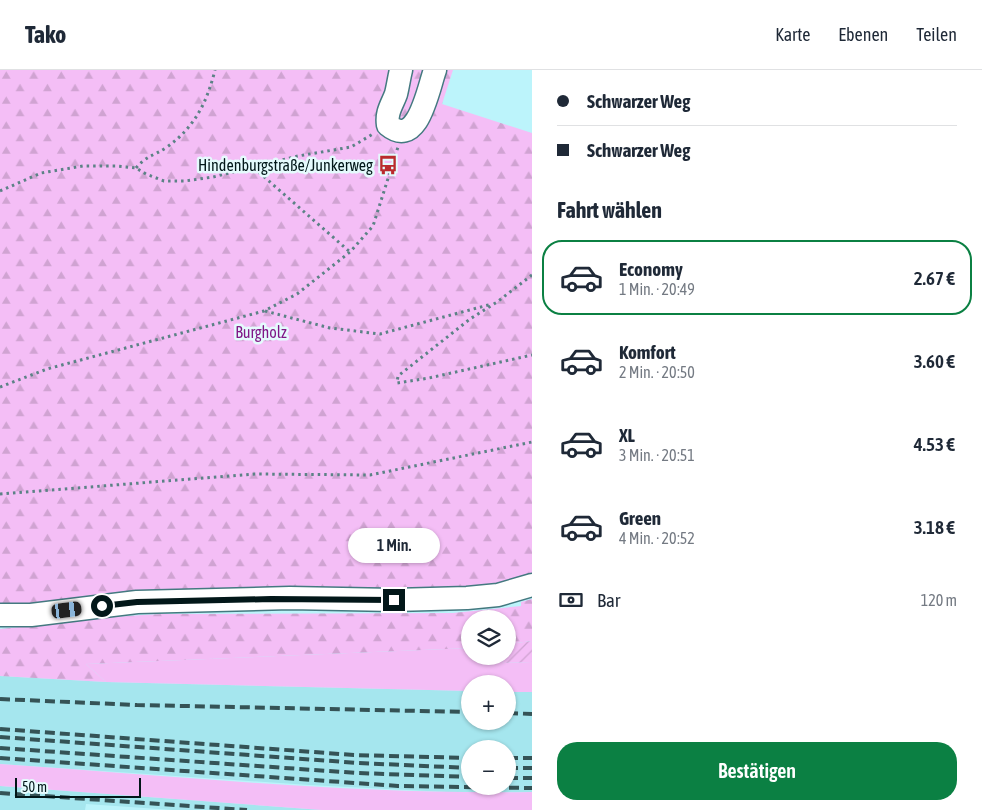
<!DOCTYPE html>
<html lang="de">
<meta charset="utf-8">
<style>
body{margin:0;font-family:"Asap Condensed",sans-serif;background:#f2f2f3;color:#1f2937;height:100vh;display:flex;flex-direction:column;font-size:19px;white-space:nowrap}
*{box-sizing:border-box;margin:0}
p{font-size:16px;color:#747a83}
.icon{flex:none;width:28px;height:28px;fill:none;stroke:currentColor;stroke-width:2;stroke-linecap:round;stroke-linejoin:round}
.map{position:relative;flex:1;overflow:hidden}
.drawer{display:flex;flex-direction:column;background:#fff;width:450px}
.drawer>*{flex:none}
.banner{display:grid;align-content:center;height:110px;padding:0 25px;background:#fff}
.buttons{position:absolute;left:461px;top:540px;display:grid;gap:10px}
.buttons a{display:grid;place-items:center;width:55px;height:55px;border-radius:50%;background:#fff;box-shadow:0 1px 4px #0004;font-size:25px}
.scale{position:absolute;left:15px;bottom:12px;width:126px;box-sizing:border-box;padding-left:5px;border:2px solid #021719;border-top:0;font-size:14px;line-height:18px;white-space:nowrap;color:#021719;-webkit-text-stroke:4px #e5fbfd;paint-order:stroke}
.end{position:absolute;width:22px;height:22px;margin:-11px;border:6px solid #021719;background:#fff;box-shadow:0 0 0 2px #fff}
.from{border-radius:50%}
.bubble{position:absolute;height:35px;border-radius:18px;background:#fff;box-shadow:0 1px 4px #0004;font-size:16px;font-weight:600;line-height:35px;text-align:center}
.car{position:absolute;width:15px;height:30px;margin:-15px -8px;border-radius:6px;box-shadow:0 0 4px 1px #0007;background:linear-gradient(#222 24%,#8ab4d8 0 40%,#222 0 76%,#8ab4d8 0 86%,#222 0)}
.banner b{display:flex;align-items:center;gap:18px;height:48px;font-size:19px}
.banner b+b{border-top:1px solid #e0e1e3}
.banner i{width:12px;height:12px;background:#1f2937}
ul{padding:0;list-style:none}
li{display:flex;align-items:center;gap:15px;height:75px;margin:0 10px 8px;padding:0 15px;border:2px solid transparent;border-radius:20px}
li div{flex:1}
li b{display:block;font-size:19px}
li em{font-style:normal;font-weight:600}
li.current{border-color:#0b8043}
li>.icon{width:45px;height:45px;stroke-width:1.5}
h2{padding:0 25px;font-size:22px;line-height:60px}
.pay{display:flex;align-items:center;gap:12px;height:55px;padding:0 25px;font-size:19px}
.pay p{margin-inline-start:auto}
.primary-button{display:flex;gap:10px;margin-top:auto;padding:10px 25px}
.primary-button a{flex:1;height:58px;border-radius:20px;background:#0b8043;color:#fff;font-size:20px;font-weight:600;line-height:58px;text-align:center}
header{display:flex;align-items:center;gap:30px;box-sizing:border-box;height:70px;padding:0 25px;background:#fff;border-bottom:1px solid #e0e1e3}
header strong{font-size:24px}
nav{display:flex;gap:28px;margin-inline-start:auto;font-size:18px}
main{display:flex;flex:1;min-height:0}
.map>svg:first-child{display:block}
</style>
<header>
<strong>Tako</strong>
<nav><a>Karte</a><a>Ebenen</a><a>Teilen</a></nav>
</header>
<main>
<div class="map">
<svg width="532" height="740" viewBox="0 0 532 740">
<defs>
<pattern id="forest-firs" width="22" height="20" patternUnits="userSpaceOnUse" patternTransform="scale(1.25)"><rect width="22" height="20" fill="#f4bef6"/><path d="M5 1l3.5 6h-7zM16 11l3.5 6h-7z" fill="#d0a3d2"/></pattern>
<pattern id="garden-furrows" width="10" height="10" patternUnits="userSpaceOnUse" patternTransform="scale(1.25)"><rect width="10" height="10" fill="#f4bef6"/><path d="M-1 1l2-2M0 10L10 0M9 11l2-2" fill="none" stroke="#d0a3d2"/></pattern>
</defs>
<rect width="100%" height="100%" fill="#bcf4fb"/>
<!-- built -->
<g fill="#a5e6ee" fill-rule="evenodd">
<path d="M0,606L106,612L470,621V651H508V622H532V722L466,723L309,715L0,694ZM470,679H508V716H470Z"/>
<path d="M0,716L322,740H173L86,734L85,740H0Z"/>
</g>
<!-- grass -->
<g fill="#f4bef6">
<path d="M470,578V586H495L504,593L532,592V622H508V614H470V621L106,612L86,594Z"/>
<path d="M0,694C177,706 355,725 532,722V740H322L0,716Z"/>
</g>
<!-- forest -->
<g fill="url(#forest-firs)">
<path d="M0,0H453L442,34L532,63V505L505,513L468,519L0,539Z"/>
<path d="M532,529V571L508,574V549H470V578L86,594L106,612L0,606V559C54,554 108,546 162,544L453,543L521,536V532Z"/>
</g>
<!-- garden -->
<path fill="url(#garden-furrows)" d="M532,571V592L504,593L495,586H508V574Z"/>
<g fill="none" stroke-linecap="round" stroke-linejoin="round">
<defs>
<g id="minor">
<path d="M401,0C399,8 398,16 396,24C392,35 386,42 388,55C418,80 428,19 435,0"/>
<path d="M0,545H31L137,532L290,528L394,530L467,528L498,525L532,515"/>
</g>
</defs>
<!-- minor casing -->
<use href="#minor" stroke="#447980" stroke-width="25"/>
<!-- path -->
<g stroke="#5c8286" stroke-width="3" stroke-dasharray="2.5 4" stroke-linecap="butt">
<path d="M136,98C147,85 154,86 167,77C195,57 207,32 215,0"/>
<path d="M254,98L350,182"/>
<path d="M0,121L41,103L83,96H116L136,98L146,104L164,111H185L213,107L298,86L351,77L373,64"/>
<path d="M532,205L497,232L470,249L398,306L397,313L429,308L532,285"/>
<path d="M265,241L330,258L380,264L492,234"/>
<path d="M0,317L47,299L264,241L297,224L350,182L373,156L398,77"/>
<path d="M0,424L255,404L370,405L532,372"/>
</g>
<!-- minor -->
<use href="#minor" stroke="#fff" stroke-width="22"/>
<!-- rail -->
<g stroke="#355356" stroke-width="4" stroke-dasharray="10 5" stroke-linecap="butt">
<path d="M0,629L137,635L470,642"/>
<path d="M508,643L532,644"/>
<path d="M0,659L354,685L470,688"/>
<path d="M0,667L359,693L470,698"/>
<path d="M0,678L357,703L470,707"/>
<path d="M0,688L398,716L532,718"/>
<path d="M508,688H532"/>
<path d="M508,698H532"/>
<path d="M508,708H532"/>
<path d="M0,723L247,740"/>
</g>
</g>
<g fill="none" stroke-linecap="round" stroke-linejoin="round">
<!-- route -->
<path stroke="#021719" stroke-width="6" d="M102,536L137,532L271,529L394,530"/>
</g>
<!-- icons -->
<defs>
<symbol id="bus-bare" viewBox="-9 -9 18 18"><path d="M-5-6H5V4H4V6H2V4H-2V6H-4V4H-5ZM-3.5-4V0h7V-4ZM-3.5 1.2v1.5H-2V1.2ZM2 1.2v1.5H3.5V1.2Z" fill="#ba2b2e" stroke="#e5fbfd" stroke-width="2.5" paint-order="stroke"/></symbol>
</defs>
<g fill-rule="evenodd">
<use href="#bus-bare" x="374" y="81" width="28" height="28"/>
</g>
<g text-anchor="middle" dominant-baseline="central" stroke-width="5" stroke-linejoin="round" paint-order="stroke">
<!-- poi labels -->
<g font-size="16" fill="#021719" stroke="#e5fbfd" text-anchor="end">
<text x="373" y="95">Hindenburgstraße/Junkerweg</text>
</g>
<!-- park labels -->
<g font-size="16" fill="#801787" stroke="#e5fbfd">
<text x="261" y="262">Burgholz</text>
</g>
</g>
</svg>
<div class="buttons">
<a><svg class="icon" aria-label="layers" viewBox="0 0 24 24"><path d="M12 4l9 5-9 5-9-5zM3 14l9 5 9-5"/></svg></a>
<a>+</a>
<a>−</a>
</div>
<div class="scale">50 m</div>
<i class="end from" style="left:102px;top:536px"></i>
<i class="end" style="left:394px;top:530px"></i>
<div class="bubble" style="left:348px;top:458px;width:92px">1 Min.</div>
<i class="car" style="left:67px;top:540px;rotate:83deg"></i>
</div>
<section class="drawer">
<div class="banner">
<b><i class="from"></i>Schwarzer Weg</b>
<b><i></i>Schwarzer Weg</b>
</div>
<h2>Fahrt wählen</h2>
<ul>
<li class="current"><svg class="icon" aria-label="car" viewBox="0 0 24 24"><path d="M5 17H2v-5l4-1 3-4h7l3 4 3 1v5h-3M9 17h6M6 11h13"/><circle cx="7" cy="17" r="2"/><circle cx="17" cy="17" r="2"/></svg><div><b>Economy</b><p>1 Min. · 20:49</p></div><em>2.67 €</em></li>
<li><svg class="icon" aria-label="car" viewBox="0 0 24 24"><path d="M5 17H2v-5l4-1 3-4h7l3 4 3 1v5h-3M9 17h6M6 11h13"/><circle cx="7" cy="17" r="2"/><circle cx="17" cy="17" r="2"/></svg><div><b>Komfort</b><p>2 Min. · 20:50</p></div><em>3.60 €</em></li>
<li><svg class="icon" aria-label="car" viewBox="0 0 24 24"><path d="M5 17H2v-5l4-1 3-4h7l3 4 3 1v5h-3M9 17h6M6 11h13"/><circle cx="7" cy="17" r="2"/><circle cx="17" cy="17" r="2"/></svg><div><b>XL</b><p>3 Min. · 20:51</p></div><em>4.53 €</em></li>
<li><svg class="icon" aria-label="car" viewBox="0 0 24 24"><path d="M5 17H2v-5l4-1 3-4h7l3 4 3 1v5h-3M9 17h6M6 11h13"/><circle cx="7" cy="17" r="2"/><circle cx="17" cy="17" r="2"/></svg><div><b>Green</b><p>4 Min. · 20:52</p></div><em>3.18 €</em></li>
</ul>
<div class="pay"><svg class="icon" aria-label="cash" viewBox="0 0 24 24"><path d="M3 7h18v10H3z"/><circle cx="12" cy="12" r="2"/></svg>Bar<p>120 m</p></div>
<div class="primary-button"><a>Bestätigen</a></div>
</section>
</main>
